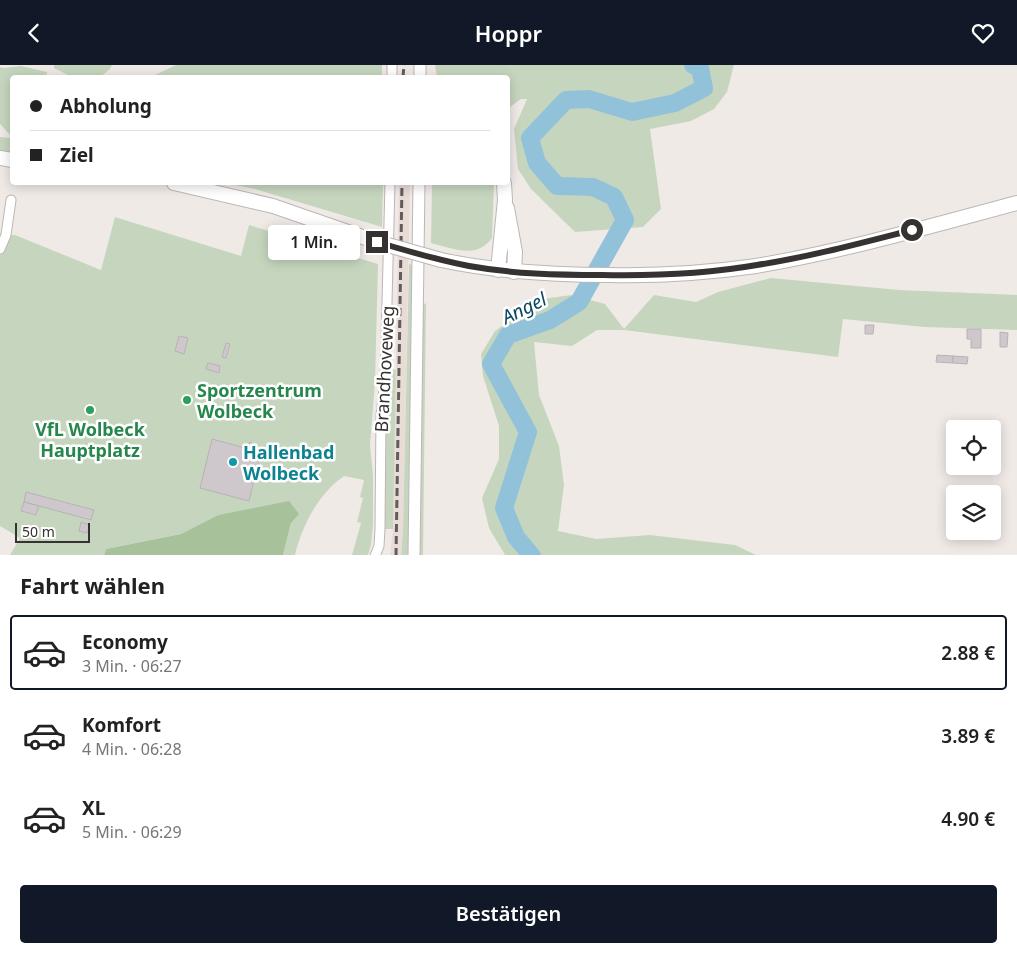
<!DOCTYPE html>
<html lang="de">
<meta charset="utf-8">
<style>
body{margin:0;font-family:"Noto Sans",sans-serif;background:#f6f6f6;color:#222;height:100vh;display:flex;flex-direction:column;font-size:19px;white-space:nowrap}
*{box-sizing:border-box;margin:0}
p{font-size:16px;color:#767676}
.icon{flex:none;width:28px;height:28px;fill:none;stroke:currentColor;stroke-width:2;stroke-linecap:round;stroke-linejoin:round}
.map{position:relative;height:490px;overflow:hidden}
.drawer{display:flex;flex-direction:column;background:#fff;flex:1}
.drawer>*{flex:none}
.guide{position:absolute;left:10px;top:10px;width:500px;height:110px;border-radius:5px;box-shadow:0 2px 12px #0003;display:grid;align-content:center;height:110px;padding:0 20px;background:#fff}
.controls{position:absolute;left:946px;top:355px;display:grid;gap:10px}
.controls a{display:grid;place-items:center;width:55px;height:55px;border-radius:5px;background:#fff;box-shadow:0 2px 12px #0003;font-size:25px}
.scale{position:absolute;left:15px;bottom:12px;width:75px;box-sizing:border-box;padding-left:5px;border:2px solid #353231;border-top:0;font-size:14px;line-height:18px;white-space:nowrap;color:#353231;-webkit-text-stroke:4px #fff;paint-order:stroke}
.end{position:absolute;width:22px;height:22px;margin:-11px;border:6px solid #353231;background:#fff;box-shadow:0 0 0 2px #fff}
.from{border-radius:50%}
.bubble{position:absolute;height:35px;border-radius:5px;background:#fff;box-shadow:0 2px 12px #0003;font-size:16px;font-weight:600;line-height:35px;text-align:center}
.guide b{display:flex;align-items:center;gap:18px;height:48px;font-size:19px}
.guide b+b{border-top:1px solid #e0e0e0}
.guide i{width:12px;height:12px;background:#222}
ul{padding:0;list-style:none}
li{display:flex;align-items:center;gap:15px;height:75px;margin:0 10px 8px;padding:0 10px;border:2px solid transparent;border-radius:5px}
li div{flex:1}
li b{display:block;font-size:19px}
li em{font-style:normal;font-weight:600}
li.selected{border-color:#111827}
li>.icon{width:45px;height:45px;stroke-width:1.5}
h2{padding:0 20px;font-size:22px;line-height:60px}
.cta{display:flex;gap:10px;margin-top:auto;padding:10px 20px}
.cta a{flex:1;height:58px;border-radius:5px;background:#111827;color:#fff;font-size:20px;font-weight:600;line-height:58px;text-align:center}
header{display:flex;justify-content:space-between;align-items:center;height:65px;padding:0 20px;background:#111827;color:#fff;font-size:22px;font-weight:600}
.map>svg:first-child{display:block}
</style>
<header><svg class="icon" aria-label="back" viewBox="0 0 24 24"><path d="M15 5l-7 7 7 7"/></svg>Hoppr<svg class="icon" aria-label="heart" viewBox="0 0 24 24"><path d="M12 20l-8-8c-3-5 5-10 8-4 3-6 11-1 8 4z"/></svg></header>
<div class="map">
<svg width="1017" height="491" viewBox="0 0 1017 491">
<rect width="100%" height="100%" fill="#f0eae7"/>
<!-- built -->
<path fill="#e9dbd6" d="M399,118H410L403,466L401,490L390,491L393,464Z"/>
<!-- green -->
<g fill="#c6d6be">
<path d="M54,0H112L110,4L100,12H72L54,3Z"/>
<path d="M176,0H382V12H151Z"/>
<path d="M435,0H734L727,27L714,44L691,56L650,64L661,144L643,162L575,167L531,124L518,104L514,64L527,34H521L510,42L508,39V12H437Z"/>
<path d="M21,1L47,7L46,12H12V89L0,88V72L10,73L11,71L0,59V2L4,3Z"/>
<path d="M225,118H383L382,162L255,124Z"/>
<path d="M432,118H494L492,173C476,195 453,183 431,178Z"/>
<path d="M115,152L241,191L249,160L378,199L375,317L370,380L373,410V459L371,480L368,490H352L361,458L357,457L363,433L360,432L364,415L344,411C318,429 302,461 295,490H283L291,458L289,437L218,450L181,469L106,484L104,490H10L20,473L0,461V182L6,170H15L101,205Z"/>
<path d="M409,199L412,200L408,490L401,491L403,466Z"/>
<path d="M771,213L899,225L1017,230V265L924,262L843,254L838,292L624,265H597L572,281L534,277L539,330L559,381L564,420L558,466L596,474L650,470L735,480L756,490H505L489,463L482,433L499,394V361L483,311L481,289L495,266L541,234L572,230L605,239L624,264L654,230L696,237L718,227Z"/>
<path d="M426,238L423,490L420,491L423,240Z"/>
<path d="M391,304L396,305L393,464H384L385,354Z"/>
</g>
<!-- forest -->
<path fill="#a7c19a" d="M289,436L299,449L291,458L283,490H104L106,484L181,469L218,450Z"/>
<g fill="none" stroke-linecap="round" stroke-linejoin="round">
<!-- river -->
<path stroke="#92c2da" stroke-width="18" d="M532,491L516,472L504,443L528,367L491,299L508,270L550,255L579,237L625,155L614,132L593,122L557,121L537,98L530,73L566,35L589,34L632,47L675,38L704,23L700,3L693,0"/>
</g>
<!-- building -->
<g fill="#cec8cc" stroke="#b8b2b5">
<path d="M865,260H874L873,269H865Z"/>
<path d="M967,264H981V283H971V274H967Z"/>
<path d="M1000,267L1008,268L1007,282H1000Z"/>
<path d="M179,271L188,273L184,289L175,286Z"/>
<path d="M226,278L230,279L226,293L222,292Z"/>
<path d="M937,290L953,291V298L936,297Z"/>
<path d="M953,291L968,292L967,299L953,298Z"/>
<path d="M208,298L220,301L219,308L206,304Z"/>
<path d="M212,374L245,383L246,380L251,377L254,381L253,385L261,387L249,436L200,423Z"/>
<path d="M26,427L94,445L91,455L24,437Z"/>
<path d="M24,437L39,441L36,450L21,446Z"/>
<path d="M81,457L90,460L87,468L79,466Z"/>
</g>
<g fill="none" stroke-linecap="round" stroke-linejoin="round">
<defs>
<g id="minor">
<path d="M392,12V0"/>
<path d="M0,184L6,170L11,135"/>
<path d="M375,491L379,481L380,464L381,350L385,317L390,118"/>
</g>
<g id="tertiary">
<path d="M420,12V0"/>
<path d="M414,491L419,118"/>
</g>
<g id="secondary">
<path d="M0,93L12,95"/>
<path d="M174,118L273,141L377,177"/>
<path d="M507,143L515,187L514,207"/>
<path d="M441,195C497,207 552,210 609,210C659,211 707,208 756,201C844,186 931,161 1017,138"/>
<path d="M498,205L505,135L504,118"/>
</g>
</defs>
<!-- minor casing -->
<use href="#minor" stroke="#bdb6b4" stroke-width="11"/>
<!-- tertiary casing -->
<use href="#tertiary" stroke="#bdb6b4" stroke-width="13"/>
<!-- secondary casing -->
<use href="#secondary" stroke="#bdb6b4" stroke-width="16"/>
<!-- minor -->
<use href="#minor" stroke="#fff" stroke-width="9"/>
<!-- tertiary -->
<use href="#tertiary" stroke="#fff" stroke-width="11"/>
<!-- secondary -->
<use href="#secondary" stroke="#fff" stroke-width="14"/>
<!-- rail -->
<g stroke="#615d5c" stroke-width="3" stroke-dasharray="8 4" stroke-linecap="butt">
<path d="M403,12L404,0"/>
<path d="M396,491L402,118"/>
</g>
<defs>
<path id="secondary-bridge" d="M377,177L441,195"/>
</defs>
<!-- secondary-bridge casing -->
<use href="#secondary-bridge" stroke="#bdb6b4" stroke-width="16" stroke-linecap="butt"/>
<!-- secondary-bridge -->
<use href="#secondary-bridge" stroke="#fff" stroke-width="14"/>
</g>
<g fill="none" stroke-linecap="round" stroke-linejoin="round">
<!-- route -->
<path stroke="#353231" stroke-width="6" d="M377,177C407,186 438,195 469,201C513,209 557,210 602,210C654,211 705,209 757,200C809,192 861,178 912,165"/>
</g>
<!-- markers -->
<g fill="#2e9e5b" stroke="#fff" stroke-width="2">
<circle cx="187" cy="335" r="5"/>
<circle cx="90" cy="345" r="5"/>
</g>
<circle fill="#0f9aa8" stroke="#fff" stroke-width="2" cx="233" cy="397" r="5"/>
<g text-anchor="middle" dominant-baseline="central" stroke-width="5" stroke-linejoin="round" paint-order="stroke">
<!-- street labels -->
<g font-size="18" fill="#353231" stroke="#fff">
<text transform="translate(384 304) rotate(-87)">Brandhoveweg</text>
</g>
<!-- leisure labels -->
<g font-size="18" font-weight="bold" fill="#27864d" stroke="#fff" text-anchor="start">
<text x="197" y="325">Sportzentrum<tspan x="197" dy="21">Wolbeck</tspan></text>
<text x="90" y="364" text-anchor="middle">VfL Wolbeck<tspan x="90" dy="21">Hauptplatz</tspan></text>
</g>
<!-- culture labels -->
<g font-size="18" font-weight="bold" fill="#0d838f" stroke="#fff" text-anchor="start">
<text x="243" y="387">Hallenbad<tspan x="243" dy="21">Wolbeck</tspan></text>
</g>
<!-- water labels -->
<g font-size="19" font-style="italic" fill="#064861" stroke="#fff">
<text transform="translate(524 243) rotate(-26)">Angel</text>
</g>
</g>
</svg>
<div class="controls">
<a><svg class="icon" aria-label="locate" viewBox="0 0 24 24"><circle cx="12" cy="12" r="6"/><path d="M12 2v4M12 18v4M2 12h4M18 12h4"/></svg></a>
<a><svg class="icon" aria-label="layers" viewBox="0 0 24 24"><path d="M12 4l9 5-9 5-9-5zM3 14l9 5 9-5"/></svg></a>
</div>
<div class="scale">50 m</div>
<i class="end from" style="left:912px;top:165px"></i>
<i class="end" style="left:377px;top:177px"></i>
<div class="bubble" style="left:268px;top:160px;width:92px">1 Min.</div>
<div class="guide">
<b><i class="from"></i>Abholung</b>
<b><i></i>Ziel</b>
</div>
</div>
<section class="drawer">
<h2>Fahrt wählen</h2>
<ul>
<li class="selected"><svg class="icon" aria-label="car" viewBox="0 0 24 24"><path d="M5 17H2v-5l4-1 3-4h7l3 4 3 1v5h-3M9 17h6M6 11h13"/><circle cx="7" cy="17" r="2"/><circle cx="17" cy="17" r="2"/></svg><div><b>Economy</b><p>3 Min. · 06:27</p></div><em>2.88 €</em></li>
<li><svg class="icon" aria-label="car" viewBox="0 0 24 24"><path d="M5 17H2v-5l4-1 3-4h7l3 4 3 1v5h-3M9 17h6M6 11h13"/><circle cx="7" cy="17" r="2"/><circle cx="17" cy="17" r="2"/></svg><div><b>Komfort</b><p>4 Min. · 06:28</p></div><em>3.89 €</em></li>
<li><svg class="icon" aria-label="car" viewBox="0 0 24 24"><path d="M5 17H2v-5l4-1 3-4h7l3 4 3 1v5h-3M9 17h6M6 11h13"/><circle cx="7" cy="17" r="2"/><circle cx="17" cy="17" r="2"/></svg><div><b>XL</b><p>5 Min. · 06:29</p></div><em>4.90 €</em></li>
</ul>
<div class="cta"><a>Bestätigen</a></div>
</section>
